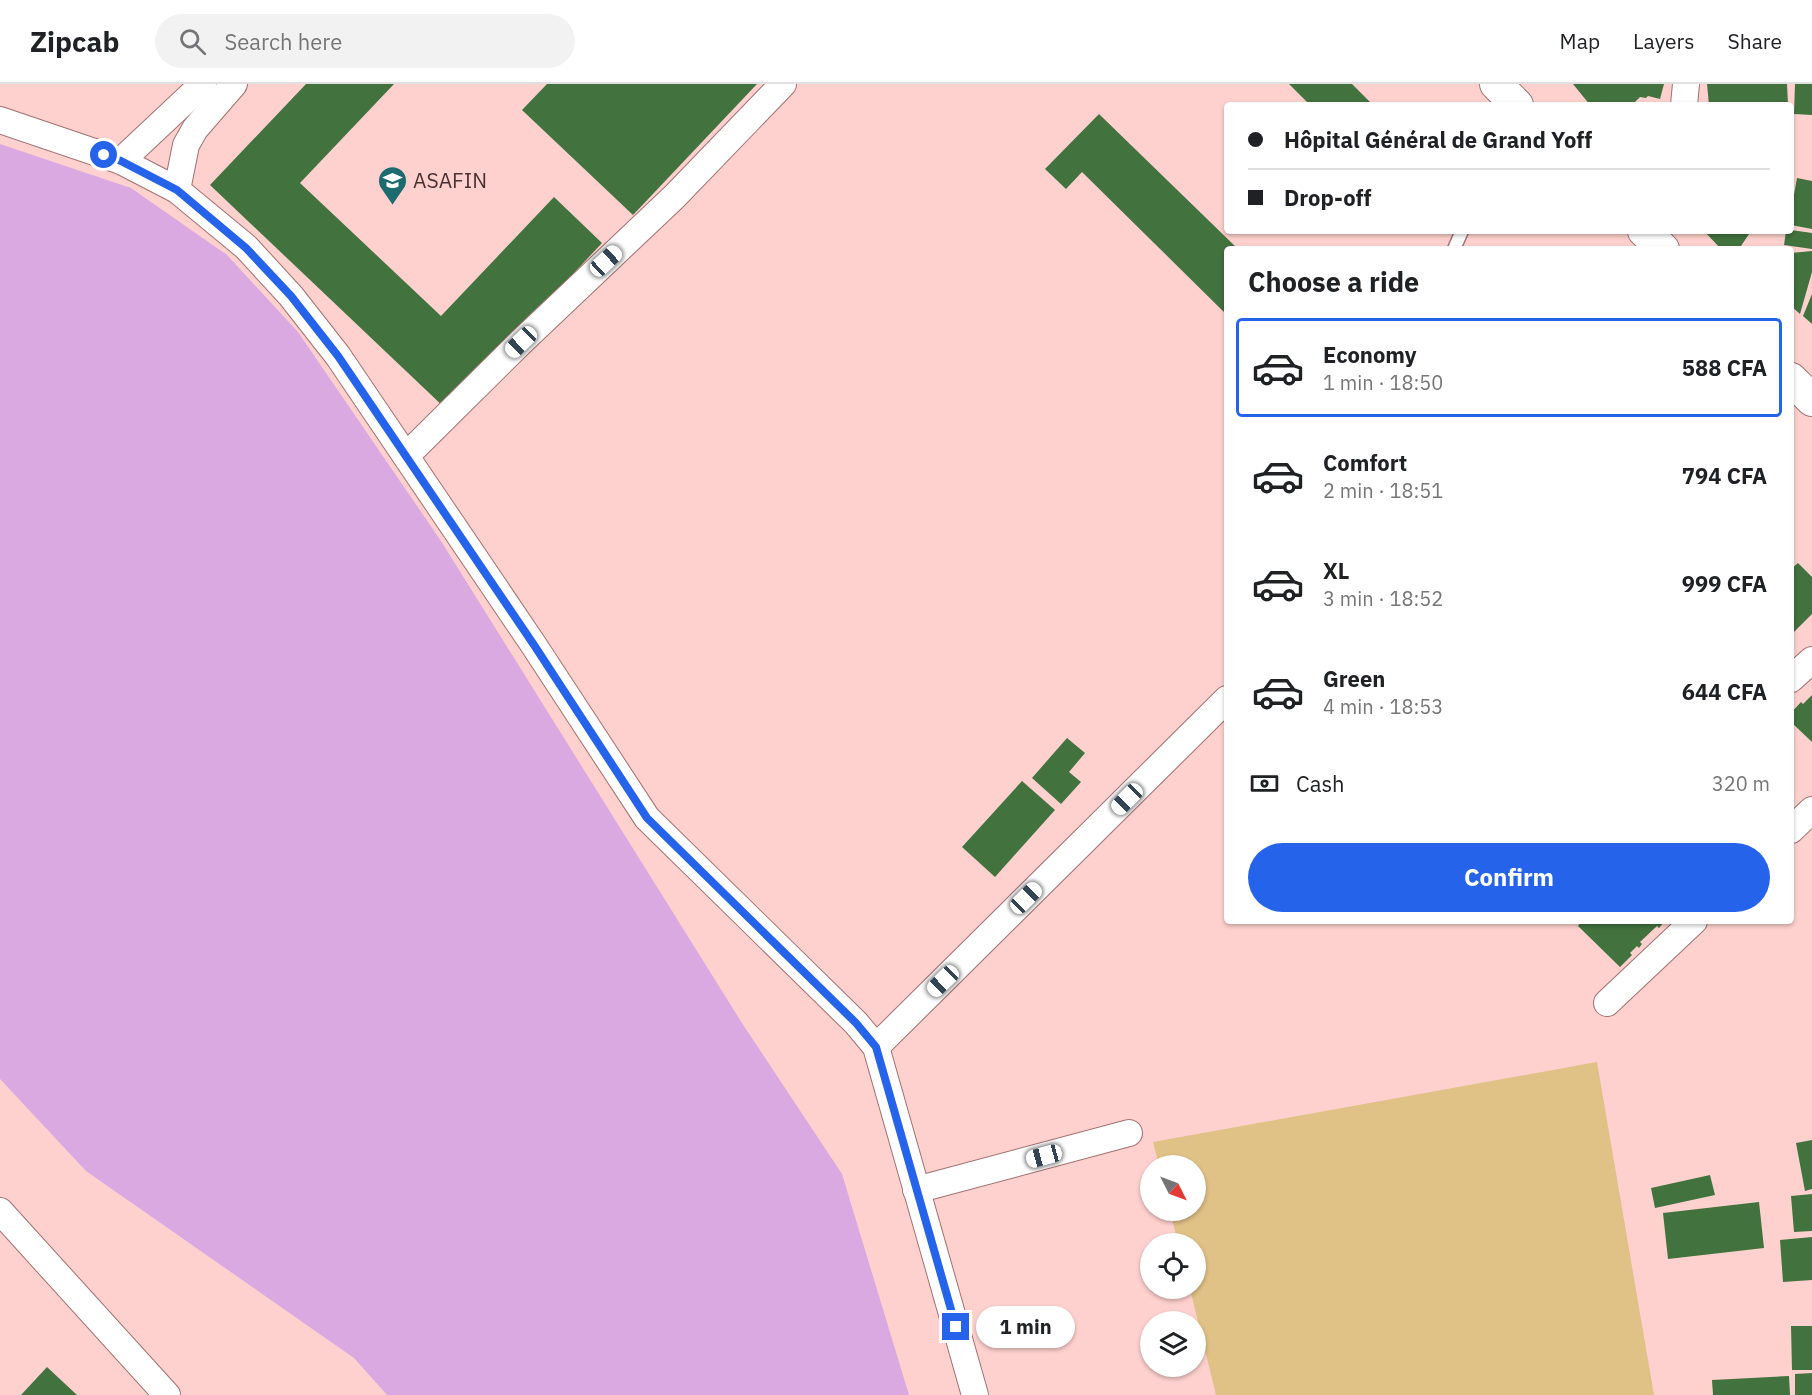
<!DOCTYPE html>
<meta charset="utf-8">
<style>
body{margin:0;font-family:"IBM Plex Sans",sans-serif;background:#f2f2f2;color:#202124;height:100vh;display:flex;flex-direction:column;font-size:22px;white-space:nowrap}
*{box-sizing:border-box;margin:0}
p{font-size:20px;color:#757577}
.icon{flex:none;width:33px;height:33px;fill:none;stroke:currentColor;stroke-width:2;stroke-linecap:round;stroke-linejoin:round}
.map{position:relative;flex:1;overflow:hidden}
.sheet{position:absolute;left:1224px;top:162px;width:570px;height:678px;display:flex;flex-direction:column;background:#fff;border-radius:6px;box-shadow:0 2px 4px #0004}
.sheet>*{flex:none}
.hud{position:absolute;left:1224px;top:18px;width:570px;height:132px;border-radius:6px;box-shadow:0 2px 4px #0004;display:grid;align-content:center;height:132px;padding:0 24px;background:#fff}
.needle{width:39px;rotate:132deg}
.controls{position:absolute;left:1140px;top:1071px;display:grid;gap:12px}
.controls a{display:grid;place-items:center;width:66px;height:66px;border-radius:50%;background:#fff;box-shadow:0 2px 4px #0004;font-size:30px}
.end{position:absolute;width:27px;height:27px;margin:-14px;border:8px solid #2563eb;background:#fff;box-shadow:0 0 0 3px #fff}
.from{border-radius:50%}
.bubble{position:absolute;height:42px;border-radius:21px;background:#fff;box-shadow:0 2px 4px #0004;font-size:20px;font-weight:700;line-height:42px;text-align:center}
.car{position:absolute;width:18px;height:36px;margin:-18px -9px;border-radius:8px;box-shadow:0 0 4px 2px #0007;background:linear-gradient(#fff 24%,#345 0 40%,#fff 0 76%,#345 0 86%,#fff 0)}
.hud b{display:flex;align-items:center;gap:21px;height:57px;font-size:22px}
.hud b+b{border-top:2px solid #e0e0e0}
.hud i{width:15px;height:15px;background:#202124}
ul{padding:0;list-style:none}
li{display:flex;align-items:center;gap:18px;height:99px;margin:0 12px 9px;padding:0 12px;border:3px solid transparent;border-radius:6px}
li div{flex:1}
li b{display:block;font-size:22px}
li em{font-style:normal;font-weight:700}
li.selected{border-color:#2563eb}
li>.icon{width:54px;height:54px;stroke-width:1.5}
h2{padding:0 24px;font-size:27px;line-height:72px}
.pay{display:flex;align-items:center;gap:15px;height:66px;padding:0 24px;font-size:22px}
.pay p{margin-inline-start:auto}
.cta{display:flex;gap:12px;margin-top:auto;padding:12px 24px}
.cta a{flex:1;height:69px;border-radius:36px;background:#2563eb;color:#fff;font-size:24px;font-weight:700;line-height:69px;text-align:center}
header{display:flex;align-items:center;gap:36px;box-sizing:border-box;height:84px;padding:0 30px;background:#fff;border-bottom:2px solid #e0e0e0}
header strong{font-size:28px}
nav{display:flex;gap:33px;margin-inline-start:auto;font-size:21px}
.search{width:420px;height:54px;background:#f2f2f2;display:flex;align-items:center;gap:15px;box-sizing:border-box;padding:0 21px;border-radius:33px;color:#757577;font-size:22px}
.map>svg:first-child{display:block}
</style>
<header>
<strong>Zipcab</strong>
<div class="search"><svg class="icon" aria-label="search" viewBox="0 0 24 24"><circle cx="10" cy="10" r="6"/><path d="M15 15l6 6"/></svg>Search here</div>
<nav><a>Map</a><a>Layers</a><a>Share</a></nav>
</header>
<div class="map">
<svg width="1812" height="1311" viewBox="0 0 1812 1311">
<rect width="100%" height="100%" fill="#fed1ce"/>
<!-- green -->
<path fill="#e0c186" d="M1597,978L1654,1311H1216L1190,1205L1196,1204V1160L1178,1159L1170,1127L1196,1126V1082L1159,1081L1153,1058Z"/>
<!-- water -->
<path fill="#dba9e2" d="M0,60L131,104L227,171L298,248L441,457L742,939L842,1090L909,1311H387L354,1274L86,1087L0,995Z"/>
<!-- building -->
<g fill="#42723e">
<path d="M306,0H394L300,99L441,232L554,113L602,159L446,325L210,101Z"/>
<path d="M547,0H757L633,131L522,26Z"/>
<path d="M1289,0H1352L1373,21H1310Z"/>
<path d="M1573,0H1664L1660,15L1648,12L1646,14L1640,13L1632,21H1590Z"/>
<path d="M1707,0H1787L1788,20L1709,21Z"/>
<path d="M1795,0H1812V31L1794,30Z"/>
<path d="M1099,30L1238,165H1227V231L1082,88L1066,105L1045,85Z"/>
<path d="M1797,94L1812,97V145L1791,141V127Z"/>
<path d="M1791,146L1812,149V165L1784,161L1786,147Z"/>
<path d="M1704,147H1751L1739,165H1721Z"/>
<path d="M1812,167V188L1800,230L1791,222V169Z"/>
<path d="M1812,210V240L1803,232Z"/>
<path d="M1798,479L1812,493V530L1791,551V485Z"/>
<path d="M1812,611V658L1791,638V629L1801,618L1803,620Z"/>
<path d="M1067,654L1085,669L1069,688L1081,698L1061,720L1032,694Z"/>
<path d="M1022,697L1055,726L995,793L962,763Z"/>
<path d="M1582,837H1663L1664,838L1659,844L1657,842L1640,858L1642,860L1639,864L1637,862L1630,869L1632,871L1620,883L1578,842Z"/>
<path d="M1812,1056V1105L1805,1107L1796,1059Z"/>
<path d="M1710,1091L1715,1111L1655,1124L1651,1104Z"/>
<path d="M1812,1110V1147L1794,1148L1791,1112Z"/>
<path d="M1759,1118L1764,1164L1668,1175L1663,1129Z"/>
<path d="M1812,1153V1196L1783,1198L1780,1156Z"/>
<path d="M1791,1242H1812V1286H1792Z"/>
<path d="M47,1283L77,1311H21Z"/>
<path d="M1812,1289V1311H1795V1290Z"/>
<path d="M1789,1292L1790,1311H1713L1712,1296Z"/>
</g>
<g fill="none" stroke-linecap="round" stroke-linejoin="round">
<defs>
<path id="service" d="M1454,165L1462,147"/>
<g id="minor">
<path d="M1684,21L1686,0"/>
<path d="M0,36L121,77L177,106L246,163L291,212L338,272L533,560L647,734L856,939L876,963L975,1311"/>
<path d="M121,77L203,0"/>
<path d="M177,106L186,61L195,45L234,0"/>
<path d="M406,372L521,258L675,112L783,0"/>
<path d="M1791,595L1812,576"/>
<path d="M1791,746L1812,726"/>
<path d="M1607,919L1694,837"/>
<path d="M876,963L1227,615"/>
<path d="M916,1106L1129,1049"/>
<path d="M0,1127L167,1311"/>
</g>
<g id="tertiary">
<path d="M1496,0L1517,21"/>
<path d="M1644,147L1663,165"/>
<path d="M1791,295L1812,316"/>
</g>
</defs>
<!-- service casing -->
<use href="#service" stroke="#a3716f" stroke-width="15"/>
<!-- minor casing -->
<use href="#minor" stroke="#a3716f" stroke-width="28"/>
<!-- tertiary casing -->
<use href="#tertiary" stroke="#a3716f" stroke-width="34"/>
<!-- service -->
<use href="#service" stroke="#fff" stroke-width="12"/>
<!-- minor -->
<use href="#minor" stroke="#fff" stroke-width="26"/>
<!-- tertiary -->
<use href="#tertiary" stroke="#fff" stroke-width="32"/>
</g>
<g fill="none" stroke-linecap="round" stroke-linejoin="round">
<!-- route -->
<path stroke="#2563eb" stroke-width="8" d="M104,71L121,77L177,106L246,164L291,212L338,272L534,561L647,734L856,939L876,963L956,1243"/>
</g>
<!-- icons -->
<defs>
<symbol id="school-pin" viewBox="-11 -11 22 30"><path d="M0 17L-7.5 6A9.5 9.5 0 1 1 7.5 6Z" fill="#1d6a6f" stroke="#fed1ce"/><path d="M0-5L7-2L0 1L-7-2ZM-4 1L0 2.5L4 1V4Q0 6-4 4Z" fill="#fff"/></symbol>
</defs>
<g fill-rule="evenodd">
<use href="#school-pin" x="376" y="80" width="33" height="45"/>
</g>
<g text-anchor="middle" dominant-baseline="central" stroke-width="6" stroke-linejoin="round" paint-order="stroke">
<!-- poi labels -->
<g font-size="21" fill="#493332" stroke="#fed1ce" text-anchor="start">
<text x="413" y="96">ASAFIN</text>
</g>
</g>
</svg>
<div class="controls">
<a><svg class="needle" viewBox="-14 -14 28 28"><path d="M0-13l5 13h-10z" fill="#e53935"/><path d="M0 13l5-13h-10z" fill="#757577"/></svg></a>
<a><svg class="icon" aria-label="locate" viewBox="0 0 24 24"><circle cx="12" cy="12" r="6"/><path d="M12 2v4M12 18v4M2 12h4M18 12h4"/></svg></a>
<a><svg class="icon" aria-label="layers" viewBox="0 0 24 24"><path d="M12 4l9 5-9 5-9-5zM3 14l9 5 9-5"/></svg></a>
</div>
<i class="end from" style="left:104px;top:71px"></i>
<i class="end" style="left:956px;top:1243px"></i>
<div class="bubble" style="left:976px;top:1222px;width:99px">1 min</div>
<i class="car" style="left:606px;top:177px;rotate:47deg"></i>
<i class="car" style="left:521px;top:258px;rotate:226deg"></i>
<i class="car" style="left:1127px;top:715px;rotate:225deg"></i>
<i class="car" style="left:1026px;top:814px;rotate:45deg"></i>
<i class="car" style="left:943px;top:897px;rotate:226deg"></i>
<i class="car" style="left:1044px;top:1072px;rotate:255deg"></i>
<div class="hud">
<b><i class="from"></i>Hôpital Général de Grand Yoff</b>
<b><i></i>Drop-off</b>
</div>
<section class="sheet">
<h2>Choose a ride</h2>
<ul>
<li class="selected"><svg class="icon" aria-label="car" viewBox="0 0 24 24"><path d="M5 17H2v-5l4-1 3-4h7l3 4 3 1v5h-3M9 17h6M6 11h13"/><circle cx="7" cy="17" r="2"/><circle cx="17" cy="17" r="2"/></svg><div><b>Economy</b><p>1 min · 18:50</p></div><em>588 CFA</em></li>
<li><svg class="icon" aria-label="car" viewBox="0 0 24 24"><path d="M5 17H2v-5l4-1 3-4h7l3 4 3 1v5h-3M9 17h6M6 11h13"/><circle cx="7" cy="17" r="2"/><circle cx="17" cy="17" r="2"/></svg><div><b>Comfort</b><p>2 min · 18:51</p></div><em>794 CFA</em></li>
<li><svg class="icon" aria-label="car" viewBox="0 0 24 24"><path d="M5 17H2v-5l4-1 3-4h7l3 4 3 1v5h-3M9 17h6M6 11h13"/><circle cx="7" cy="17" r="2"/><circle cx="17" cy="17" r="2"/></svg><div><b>XL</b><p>3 min · 18:52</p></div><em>999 CFA</em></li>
<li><svg class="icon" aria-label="car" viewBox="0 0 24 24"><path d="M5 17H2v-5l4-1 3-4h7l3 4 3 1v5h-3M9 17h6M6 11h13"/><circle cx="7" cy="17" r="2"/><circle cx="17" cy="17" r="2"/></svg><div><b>Green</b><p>4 min · 18:53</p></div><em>644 CFA</em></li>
</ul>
<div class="pay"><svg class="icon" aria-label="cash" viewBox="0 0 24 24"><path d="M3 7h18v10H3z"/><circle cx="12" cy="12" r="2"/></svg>Cash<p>320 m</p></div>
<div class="cta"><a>Confirm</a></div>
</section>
</div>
